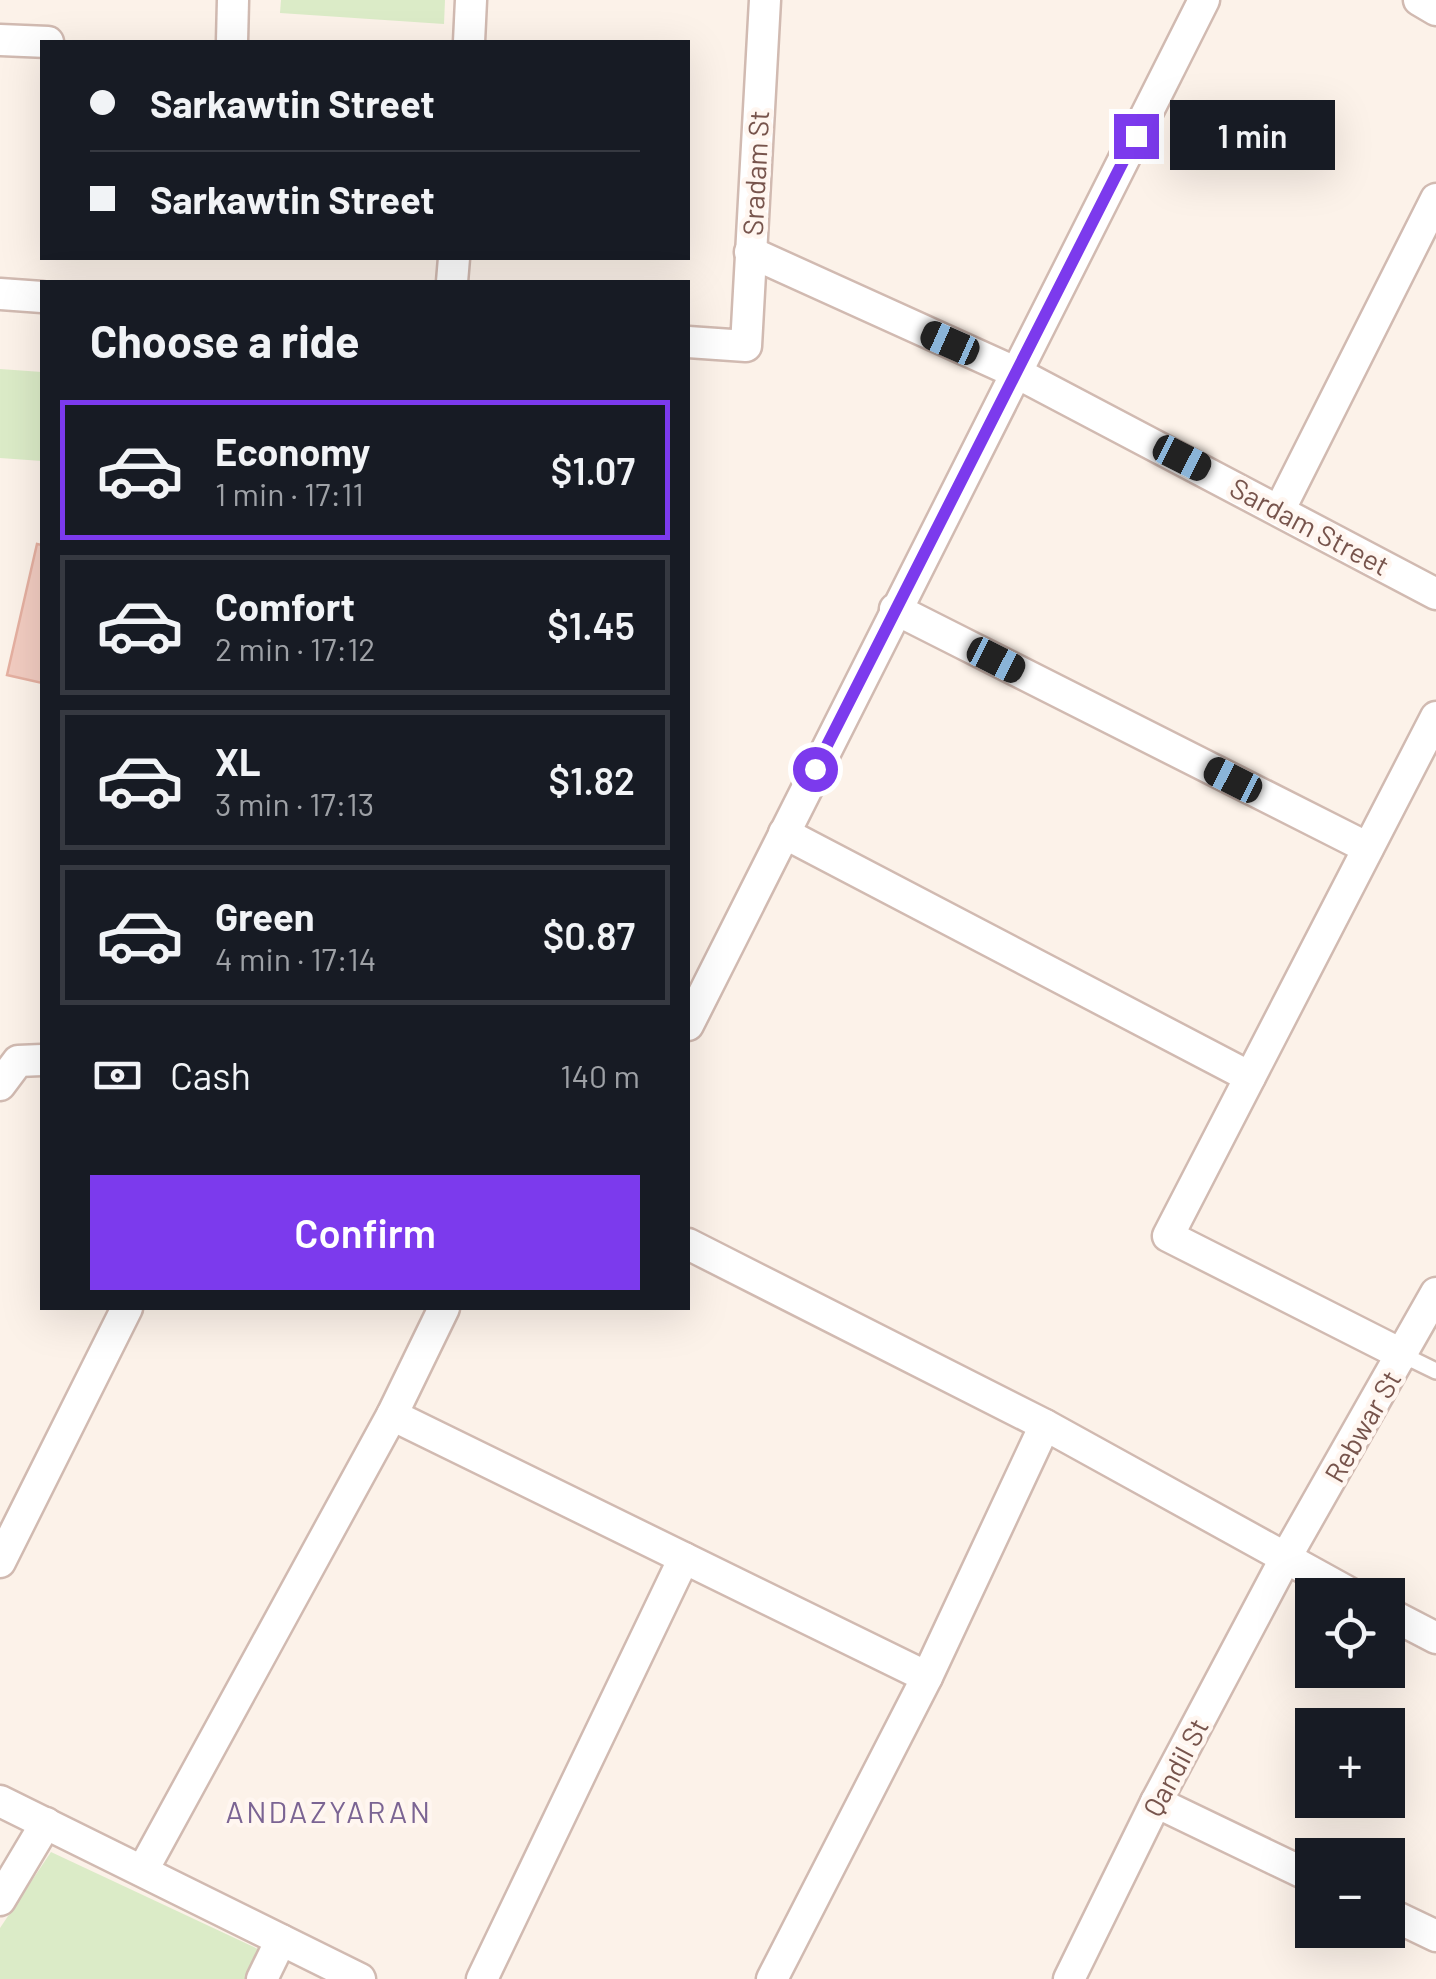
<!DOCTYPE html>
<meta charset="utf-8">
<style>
body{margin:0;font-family:Barlow,sans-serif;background:#20242c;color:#f1f3f6;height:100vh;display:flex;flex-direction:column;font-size:38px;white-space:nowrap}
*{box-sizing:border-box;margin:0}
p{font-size:32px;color:#9ea1a6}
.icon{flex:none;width:55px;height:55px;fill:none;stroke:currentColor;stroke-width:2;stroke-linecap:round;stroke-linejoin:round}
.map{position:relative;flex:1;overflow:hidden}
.sheet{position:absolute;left:40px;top:280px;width:650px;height:1030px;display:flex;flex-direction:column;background:#171b24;border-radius:0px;box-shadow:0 10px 40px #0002}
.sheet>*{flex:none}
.guide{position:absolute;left:40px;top:40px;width:650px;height:220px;border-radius:0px;box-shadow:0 10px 40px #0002;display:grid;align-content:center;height:220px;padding:0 50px;background:#171b24}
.tools{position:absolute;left:1295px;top:1578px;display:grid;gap:20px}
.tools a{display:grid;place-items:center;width:110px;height:110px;border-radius:0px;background:#171b24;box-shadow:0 10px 40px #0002;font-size:50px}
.end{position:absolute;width:45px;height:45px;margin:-22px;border:12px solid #7c3aed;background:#fff;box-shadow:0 0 0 5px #fff}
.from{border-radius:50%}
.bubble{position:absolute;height:70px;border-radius:0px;background:#171b24;box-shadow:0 10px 40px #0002;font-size:32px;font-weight:600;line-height:70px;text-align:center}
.car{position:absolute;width:30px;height:60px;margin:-30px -15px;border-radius:12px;box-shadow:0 0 8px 2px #0007;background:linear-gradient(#222 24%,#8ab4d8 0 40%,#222 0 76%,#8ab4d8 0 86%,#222 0)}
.guide b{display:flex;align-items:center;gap:35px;height:95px;font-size:38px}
.guide b+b{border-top:2px solid #363941}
.guide i{width:25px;height:25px;background:#f1f3f6}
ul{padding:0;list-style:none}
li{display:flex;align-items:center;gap:30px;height:140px;margin:0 20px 15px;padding:0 30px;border:5px solid #363941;border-radius:0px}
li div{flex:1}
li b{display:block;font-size:38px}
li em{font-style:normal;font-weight:600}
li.on{border-color:#7c3aed}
li>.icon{width:90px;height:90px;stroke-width:1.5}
h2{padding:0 50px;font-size:45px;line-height:120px}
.pay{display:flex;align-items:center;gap:25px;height:110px;padding:0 50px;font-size:38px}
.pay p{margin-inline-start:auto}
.primary-button{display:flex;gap:20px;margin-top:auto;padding:20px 50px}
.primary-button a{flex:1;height:115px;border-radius:0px;background:#7c3aed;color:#fff;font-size:40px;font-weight:600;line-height:115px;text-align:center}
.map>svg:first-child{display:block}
</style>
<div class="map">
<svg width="1436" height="1979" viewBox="0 0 1436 1979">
<rect width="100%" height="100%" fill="#fcf2e9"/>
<!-- green -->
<g fill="#dbebc7">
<path d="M281,0H445L444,24L280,13Z"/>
<path d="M0,369L42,372V461L0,458Z"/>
<path d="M51,1852L260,1950L246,1979H0V1928Z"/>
</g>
<!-- building -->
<path fill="#f2ccc1" stroke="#e5b0a1" stroke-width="2.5" d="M37,544L42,545V683L7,675Z"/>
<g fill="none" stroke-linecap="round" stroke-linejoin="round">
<defs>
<path id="lane" d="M1403,1355L1436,1371"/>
<g id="street">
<path d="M1419,0L1436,10"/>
<path d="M0,40L48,42"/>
<path d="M232,42L233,0"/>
<path d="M469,42L471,0"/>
<path d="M750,252L1017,373L1436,594"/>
<path d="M452,282L454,258"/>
<path d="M0,294L42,297"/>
<path d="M688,342L746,346L765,0"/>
<path d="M1280,509L1436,199"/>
<path d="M895,609L1368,848"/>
<path d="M784,833L1250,1077"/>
<path d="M688,1025L1204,0"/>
<path d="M0,1085L18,1061L42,1060"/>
<path d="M688,1244L1045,1425L1353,1595"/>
<path d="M1403,1355L1168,1236L1436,717"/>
<path d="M392,1415L927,1677"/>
<path d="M0,1562L127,1308"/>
<path d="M1388,1613L1436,1638"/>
<path d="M0,1801L360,1979"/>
<path d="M1156,1802L1312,1877"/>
<path d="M143,1870L392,1415L444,1308"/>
<path d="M0,1900L46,1823"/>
<path d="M1388,1913L1436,1936"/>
<path d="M262,1979L281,1940"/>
<path d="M482,1979L684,1558"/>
<path d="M772,1979L927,1677L1045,1425"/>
<path d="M1069,1979L1156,1802L1286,1557L1436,1293"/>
</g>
</defs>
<!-- lane casing -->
<use href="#lane" stroke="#d1bab1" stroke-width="20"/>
<!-- street casing -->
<use href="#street" stroke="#d1bab1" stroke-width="35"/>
<!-- lane -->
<use href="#lane" stroke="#fff" stroke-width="15"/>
<!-- street -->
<use href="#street" stroke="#fff" stroke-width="30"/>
</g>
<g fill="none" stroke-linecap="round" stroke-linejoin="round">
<!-- route -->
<path stroke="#7c3aed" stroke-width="12" d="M815,769L1136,136"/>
</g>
<g text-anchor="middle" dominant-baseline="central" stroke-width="9" stroke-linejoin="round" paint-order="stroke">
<!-- street labels -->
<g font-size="28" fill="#77544c" stroke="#fff6f0">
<text transform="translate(755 173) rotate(-87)">Sradam St</text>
<text transform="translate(1310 526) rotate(28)">Sardam Street</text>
<text transform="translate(1362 1426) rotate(-60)">Rebwar St</text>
<text transform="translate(1175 1767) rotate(-62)">Qandil St</text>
</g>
<!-- neighbourhood labels -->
<g font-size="30" letter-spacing="2.5" fill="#7b6493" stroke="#fff6f0">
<text x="329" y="1811">ANDAZYARAN</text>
</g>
</g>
</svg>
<div class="tools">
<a><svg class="icon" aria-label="locate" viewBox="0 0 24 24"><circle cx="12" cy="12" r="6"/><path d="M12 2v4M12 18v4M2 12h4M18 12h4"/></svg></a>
<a>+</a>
<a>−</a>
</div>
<i class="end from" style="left:815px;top:769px"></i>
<i class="end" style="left:1136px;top:136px"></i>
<div class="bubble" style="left:1170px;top:100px;width:165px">1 min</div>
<i class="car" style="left:950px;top:343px;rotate:294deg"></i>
<i class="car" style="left:1182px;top:458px;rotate:117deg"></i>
<i class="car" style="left:996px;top:660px;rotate:117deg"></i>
<i class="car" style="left:1233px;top:780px;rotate:297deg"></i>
<div class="guide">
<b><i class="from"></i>Sarkawtin Street</b>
<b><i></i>Sarkawtin Street</b>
</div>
<section class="sheet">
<h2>Choose a ride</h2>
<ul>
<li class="on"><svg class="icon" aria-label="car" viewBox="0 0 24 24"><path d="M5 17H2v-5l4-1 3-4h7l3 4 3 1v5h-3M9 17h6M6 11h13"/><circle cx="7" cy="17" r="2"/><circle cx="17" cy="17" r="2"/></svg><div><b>Economy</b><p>1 min · 17:11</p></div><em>$1.07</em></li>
<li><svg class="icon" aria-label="car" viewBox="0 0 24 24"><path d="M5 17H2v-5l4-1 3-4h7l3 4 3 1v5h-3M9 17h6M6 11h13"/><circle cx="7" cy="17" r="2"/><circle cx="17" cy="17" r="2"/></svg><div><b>Comfort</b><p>2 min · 17:12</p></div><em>$1.45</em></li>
<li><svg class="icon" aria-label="car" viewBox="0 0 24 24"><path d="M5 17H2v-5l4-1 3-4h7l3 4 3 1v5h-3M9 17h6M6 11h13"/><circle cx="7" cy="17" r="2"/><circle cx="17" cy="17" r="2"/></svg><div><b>XL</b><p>3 min · 17:13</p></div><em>$1.82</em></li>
<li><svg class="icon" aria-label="car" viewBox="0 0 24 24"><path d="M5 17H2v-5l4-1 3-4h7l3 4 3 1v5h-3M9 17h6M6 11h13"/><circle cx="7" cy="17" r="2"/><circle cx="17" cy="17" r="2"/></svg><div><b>Green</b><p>4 min · 17:14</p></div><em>$0.87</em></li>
</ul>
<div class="pay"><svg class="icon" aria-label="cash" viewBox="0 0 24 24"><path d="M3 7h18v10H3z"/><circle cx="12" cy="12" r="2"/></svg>Cash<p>140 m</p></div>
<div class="primary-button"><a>Confirm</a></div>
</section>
</div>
